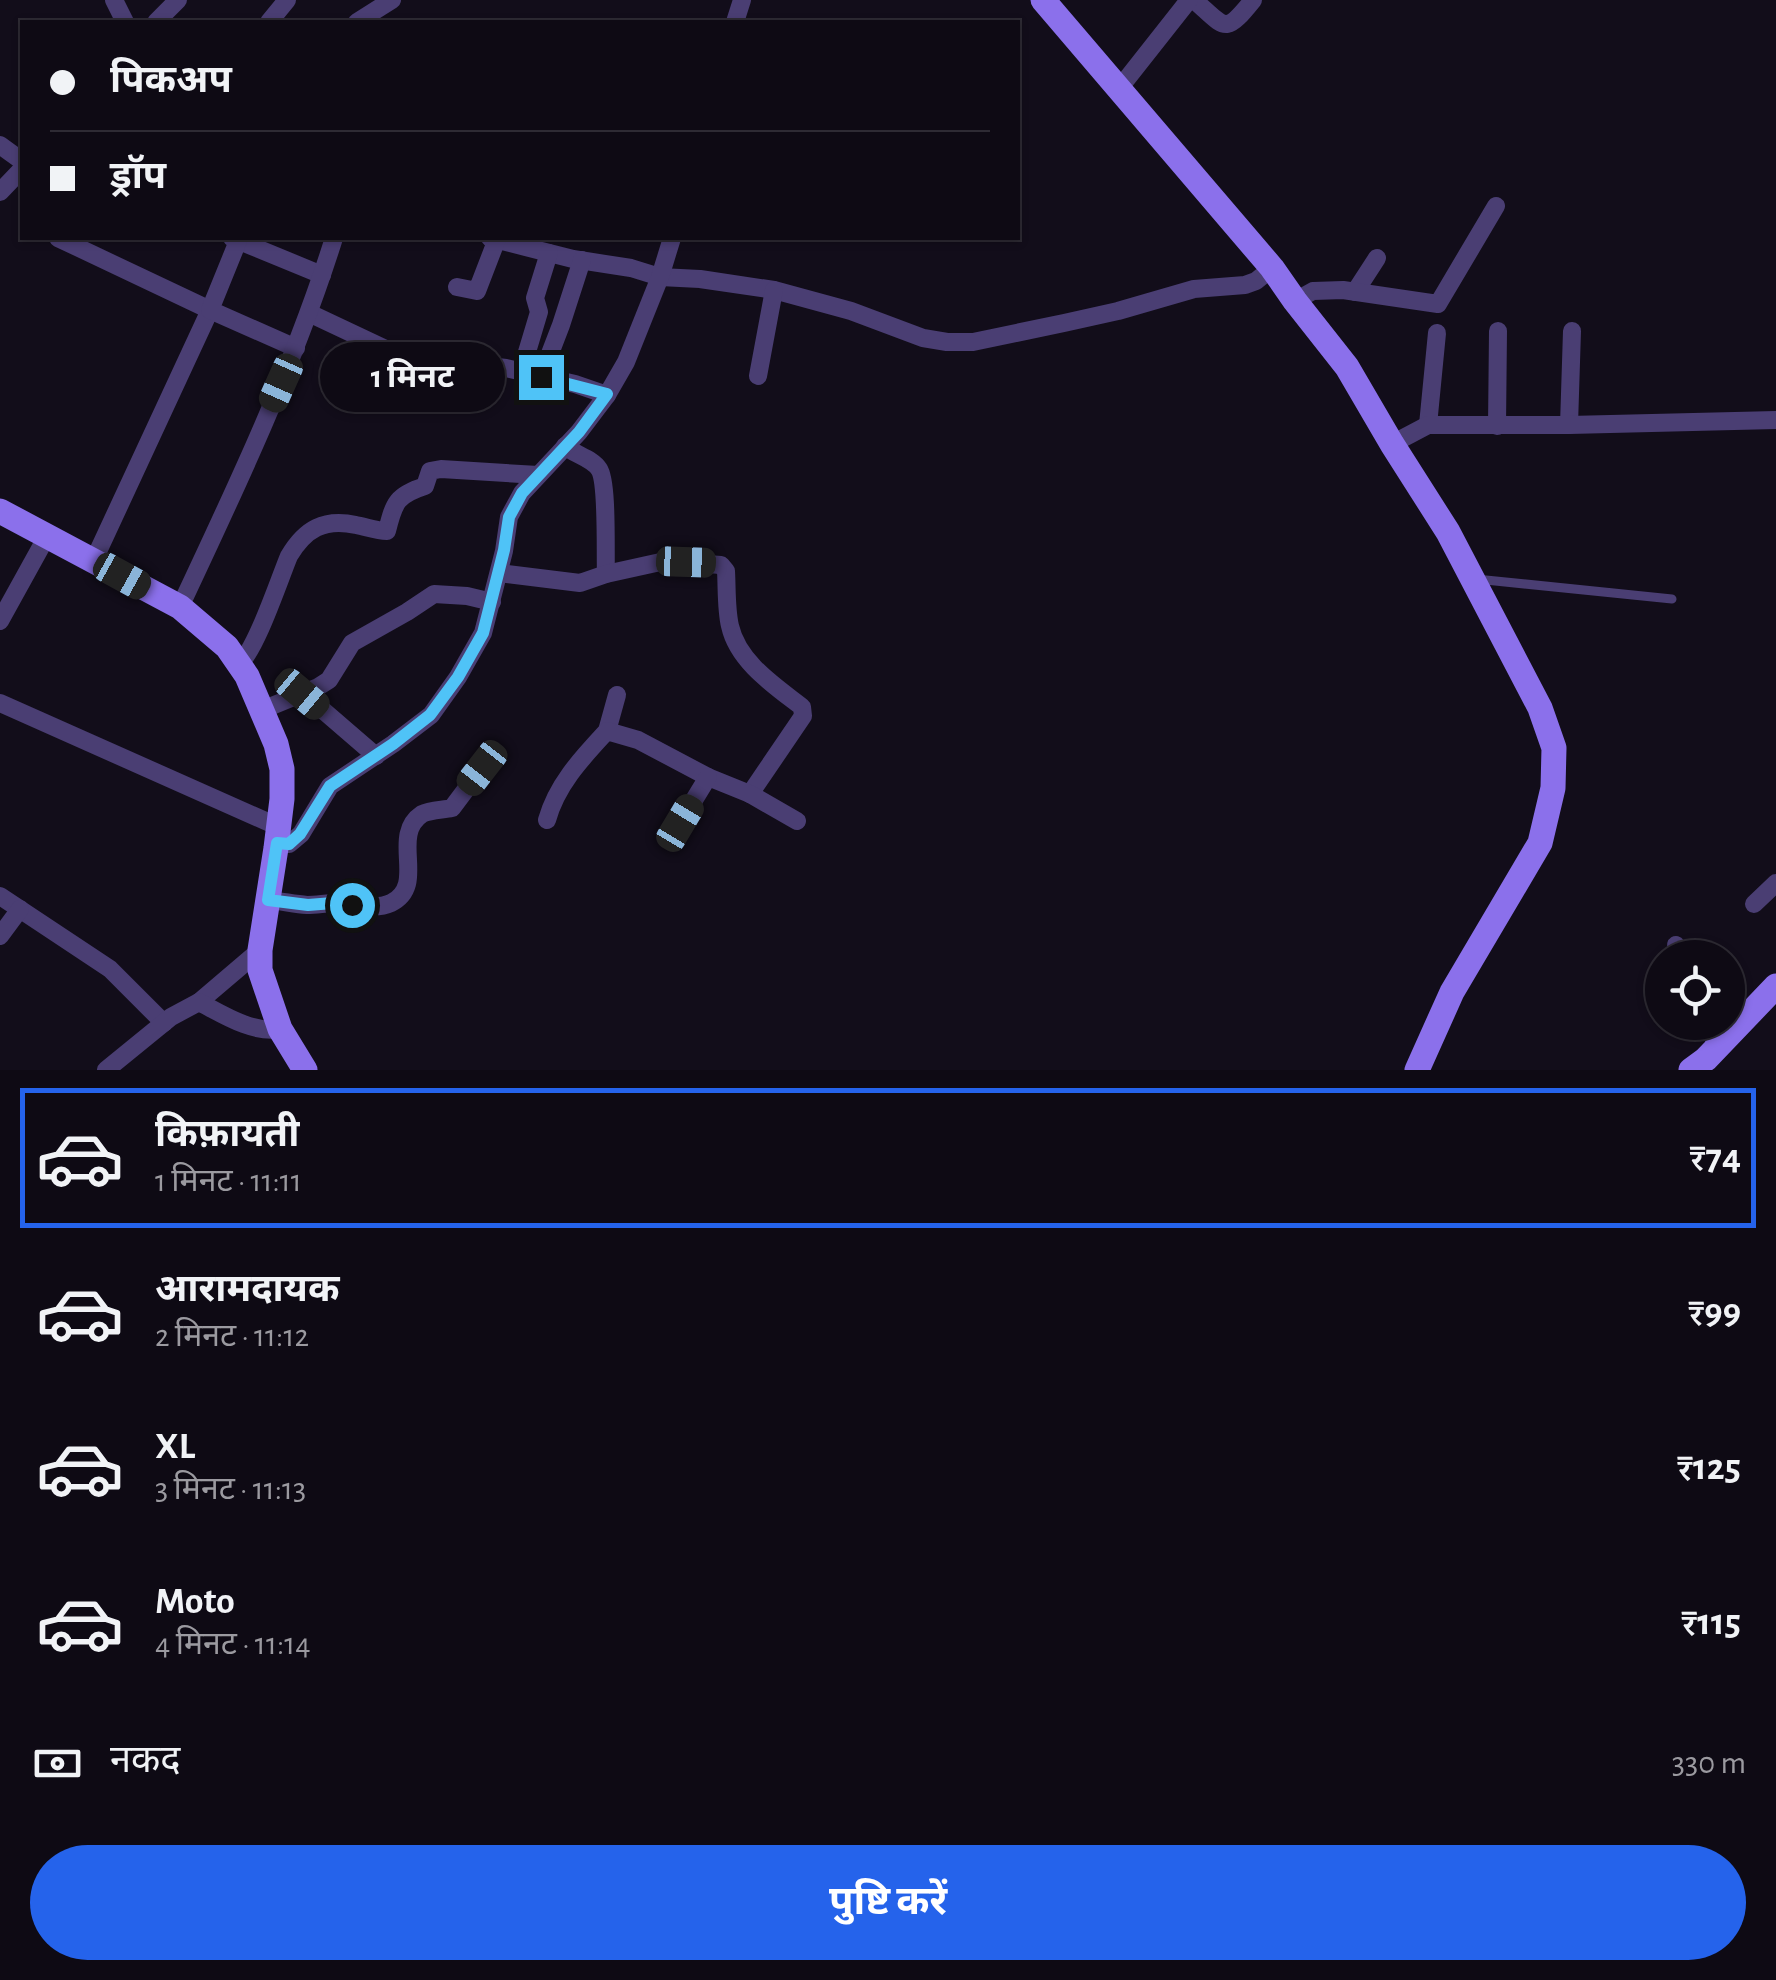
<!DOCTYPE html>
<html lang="hi">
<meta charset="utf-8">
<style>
body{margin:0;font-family:"Alegreya Sans","Noto Sans Devanagari",sans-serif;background:#1c1822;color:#f1f3f6;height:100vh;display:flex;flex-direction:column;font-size:38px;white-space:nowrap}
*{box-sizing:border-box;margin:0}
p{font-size:32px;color:#9b9aa0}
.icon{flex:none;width:55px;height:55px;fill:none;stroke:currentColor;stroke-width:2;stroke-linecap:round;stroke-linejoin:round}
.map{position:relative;height:1070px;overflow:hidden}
.drawer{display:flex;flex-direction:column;background:#0e0a14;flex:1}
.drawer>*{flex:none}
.top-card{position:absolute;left:20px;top:20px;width:1000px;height:220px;border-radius:0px;box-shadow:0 2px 8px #0004,0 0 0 2px #2e2b34;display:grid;align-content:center;height:220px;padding:0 30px;background:#0e0a14}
.buttons{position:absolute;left:1645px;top:940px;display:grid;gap:20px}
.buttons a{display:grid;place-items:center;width:100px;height:100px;border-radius:50%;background:#0e0a14;box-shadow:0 2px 8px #0004,0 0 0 2px #2e2b34;font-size:50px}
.end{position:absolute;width:45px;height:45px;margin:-22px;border:12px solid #4fc3f7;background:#111;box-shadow:0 0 0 5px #111}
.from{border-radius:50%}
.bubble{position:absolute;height:70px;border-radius:35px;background:#0e0a14;box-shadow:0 2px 8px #0004,0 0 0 2px #2e2b34;font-size:32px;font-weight:700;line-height:70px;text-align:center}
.car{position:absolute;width:30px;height:60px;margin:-30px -15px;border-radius:12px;box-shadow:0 0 8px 2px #0007;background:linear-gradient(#222 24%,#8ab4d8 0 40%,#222 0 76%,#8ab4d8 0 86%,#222 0)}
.top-card b{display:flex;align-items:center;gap:35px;height:95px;font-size:38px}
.top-card b+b{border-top:2px solid #2e2b34}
.top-card i{width:25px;height:25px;background:#f1f3f6}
ul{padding:18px 0 0;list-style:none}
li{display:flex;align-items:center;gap:30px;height:140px;margin:0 20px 15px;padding:0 10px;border:5px solid transparent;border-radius:0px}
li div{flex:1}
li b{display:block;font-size:38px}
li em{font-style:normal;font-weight:700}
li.active{border-color:#2563eb}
li>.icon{width:90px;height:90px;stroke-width:1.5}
.pay{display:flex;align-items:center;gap:25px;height:110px;padding:0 30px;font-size:38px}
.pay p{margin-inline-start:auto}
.primary-button{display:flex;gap:20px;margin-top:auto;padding:20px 30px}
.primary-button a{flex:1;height:115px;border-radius:60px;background:#2563eb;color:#fff;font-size:40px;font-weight:700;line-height:115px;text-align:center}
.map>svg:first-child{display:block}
</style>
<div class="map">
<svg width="1776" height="1070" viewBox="0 0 1776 1070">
<rect width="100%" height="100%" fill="#120d1a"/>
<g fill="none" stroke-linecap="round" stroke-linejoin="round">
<!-- service -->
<path stroke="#4a3e73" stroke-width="9" d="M1476,579L1672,599"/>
<!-- minor -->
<g stroke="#4a3e73" stroke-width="18">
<path d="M114,0L125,22"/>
<path d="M1194,0C1226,28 1224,36 1253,0"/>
<path d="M156,22L178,0"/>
<path d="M269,22L287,0"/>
<path d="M357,22L392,0"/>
<path d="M735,22L742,0"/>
<path d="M1118,90L1189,0"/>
<path d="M0,145L22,161"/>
<path d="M0,192L22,169"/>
<path d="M58,238L210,310L94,560"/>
<path d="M232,238L322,275"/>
<path d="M490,238L573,259L631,268L660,277L700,279L774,290L851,311L923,338L947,342H973L1064,323L1118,311L1194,289L1245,285L1256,281L1272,268"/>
<path d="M238,241L210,310L296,348"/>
<path d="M457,287L477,291L497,239"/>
<path d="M1355,292L1377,258"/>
<path d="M1295,301L1313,291L1343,290L1438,304L1496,206"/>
<path d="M309,313L432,371L447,372L480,365L506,368L575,384L607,395"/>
<path d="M521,372L539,312L535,298L549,253"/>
<path d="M758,376L774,290"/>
<path d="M541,377L561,325L582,260"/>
<path d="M1428,425L1437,333"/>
<path d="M1569,425L1572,331"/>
<path d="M1497,426L1498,331"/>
<path d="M1392,444L1428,425H1569L1776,420"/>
<path d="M565,446C575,455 592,458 599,469C608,482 605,554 606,574"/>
<path d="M499,573L580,583L606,574L665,561L721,565L726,571C727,588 726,609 730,626C738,662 775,686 802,707L803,716L750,794"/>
<path d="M180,607C237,486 294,365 334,238"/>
<path d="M0,621L47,536"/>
<path d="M239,664C256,650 279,580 289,556C305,529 324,518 356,525C367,527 376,531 387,531C394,502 397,495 425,486L430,471L441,469L538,475"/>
<path d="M303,693L376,756"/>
<path d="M0,703L279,827"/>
<path d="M262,710L318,687L329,680L352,643L407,612L434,594L467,596L492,602"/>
<path d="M607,731L617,695"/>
<path d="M547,820C557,784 582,758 607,731L638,740L708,777L750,794L797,821"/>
<path d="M680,823L708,777"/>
<path d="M277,843L289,844L301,834L330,786L393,744L431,715L458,677L483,633L504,551L509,517L522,493L579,432L607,395L626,362L660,277L672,238"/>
<path d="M0,896L110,969L164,1023"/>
<path d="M268,900C281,901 294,904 307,905C317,905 327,903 338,903C355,904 376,910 391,903C428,885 389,836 422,814C430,810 443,810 452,808L482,768"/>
<path d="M1754,904L1776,883"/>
<path d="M0,936L20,909"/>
<path d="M1676,945L1684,958"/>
<path d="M199,1002L260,950"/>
<path d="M1709,1022L1716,1048"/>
<path d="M106,1070L171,1017L199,1002C222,1014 253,1034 280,1029"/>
</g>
<!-- secondary -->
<g stroke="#8b70eb" stroke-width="25">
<path d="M1043,0L1272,268L1295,301L1347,367L1392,444L1448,532L1540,708L1554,748L1553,788L1540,843L1452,992L1417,1070"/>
<path d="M0,511L180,607L227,647L247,676L276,744L282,769V799L276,848L260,950V970L280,1029L305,1070"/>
<path d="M1691,1070L1706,1059L1776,986"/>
</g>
</g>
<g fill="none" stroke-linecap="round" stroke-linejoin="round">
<!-- route -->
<path stroke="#4fc3f7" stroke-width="12" d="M352,905L333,903L308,905L268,900L277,843L289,844L300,834L330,786L393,744L430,715L458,677L483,633L504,550L509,517L522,493L579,432L607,394L541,377"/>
</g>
</svg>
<div class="buttons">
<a><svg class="icon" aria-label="locate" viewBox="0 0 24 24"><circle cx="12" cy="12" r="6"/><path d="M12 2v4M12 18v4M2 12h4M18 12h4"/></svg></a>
</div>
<i class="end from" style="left:352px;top:905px"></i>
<i class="end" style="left:541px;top:377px"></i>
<div class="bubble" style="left:320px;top:342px;width:185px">1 मिनट</div>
<i class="car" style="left:281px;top:383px;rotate:204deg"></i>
<i class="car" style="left:686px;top:562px;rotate:92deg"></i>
<i class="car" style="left:122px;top:576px;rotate:119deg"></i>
<i class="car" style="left:302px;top:694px;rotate:130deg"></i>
<i class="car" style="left:482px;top:768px;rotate:218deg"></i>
<i class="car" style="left:680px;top:823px;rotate:31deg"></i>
<div class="top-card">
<b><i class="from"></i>पिकअप</b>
<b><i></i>ड्रॉप</b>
</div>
</div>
<section class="drawer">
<ul>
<li class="active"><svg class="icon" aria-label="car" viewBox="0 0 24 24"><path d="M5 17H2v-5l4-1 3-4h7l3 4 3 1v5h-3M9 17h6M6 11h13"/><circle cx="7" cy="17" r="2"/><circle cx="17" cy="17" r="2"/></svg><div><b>किफ़ायती</b><p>1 मिनट · 11:11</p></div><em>₹74</em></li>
<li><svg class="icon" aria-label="car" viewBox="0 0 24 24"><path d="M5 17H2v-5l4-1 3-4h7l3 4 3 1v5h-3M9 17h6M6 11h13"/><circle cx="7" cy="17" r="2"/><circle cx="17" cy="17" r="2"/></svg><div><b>आरामदायक</b><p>2 मिनट · 11:12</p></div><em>₹99</em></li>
<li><svg class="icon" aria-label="car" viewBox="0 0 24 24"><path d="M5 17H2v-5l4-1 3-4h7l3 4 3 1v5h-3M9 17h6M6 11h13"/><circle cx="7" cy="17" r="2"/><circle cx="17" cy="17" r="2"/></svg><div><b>XL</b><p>3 मिनट · 11:13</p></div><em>₹125</em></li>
<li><svg class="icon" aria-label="car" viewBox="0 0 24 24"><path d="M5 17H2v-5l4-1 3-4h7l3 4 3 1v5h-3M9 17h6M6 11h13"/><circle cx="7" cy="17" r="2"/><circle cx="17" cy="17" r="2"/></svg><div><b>Moto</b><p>4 मिनट · 11:14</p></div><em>₹115</em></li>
</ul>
<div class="pay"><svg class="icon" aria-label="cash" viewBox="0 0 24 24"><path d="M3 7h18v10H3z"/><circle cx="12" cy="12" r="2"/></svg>नकद<p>330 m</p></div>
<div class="primary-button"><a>पुष्टि करें</a></div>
</section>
